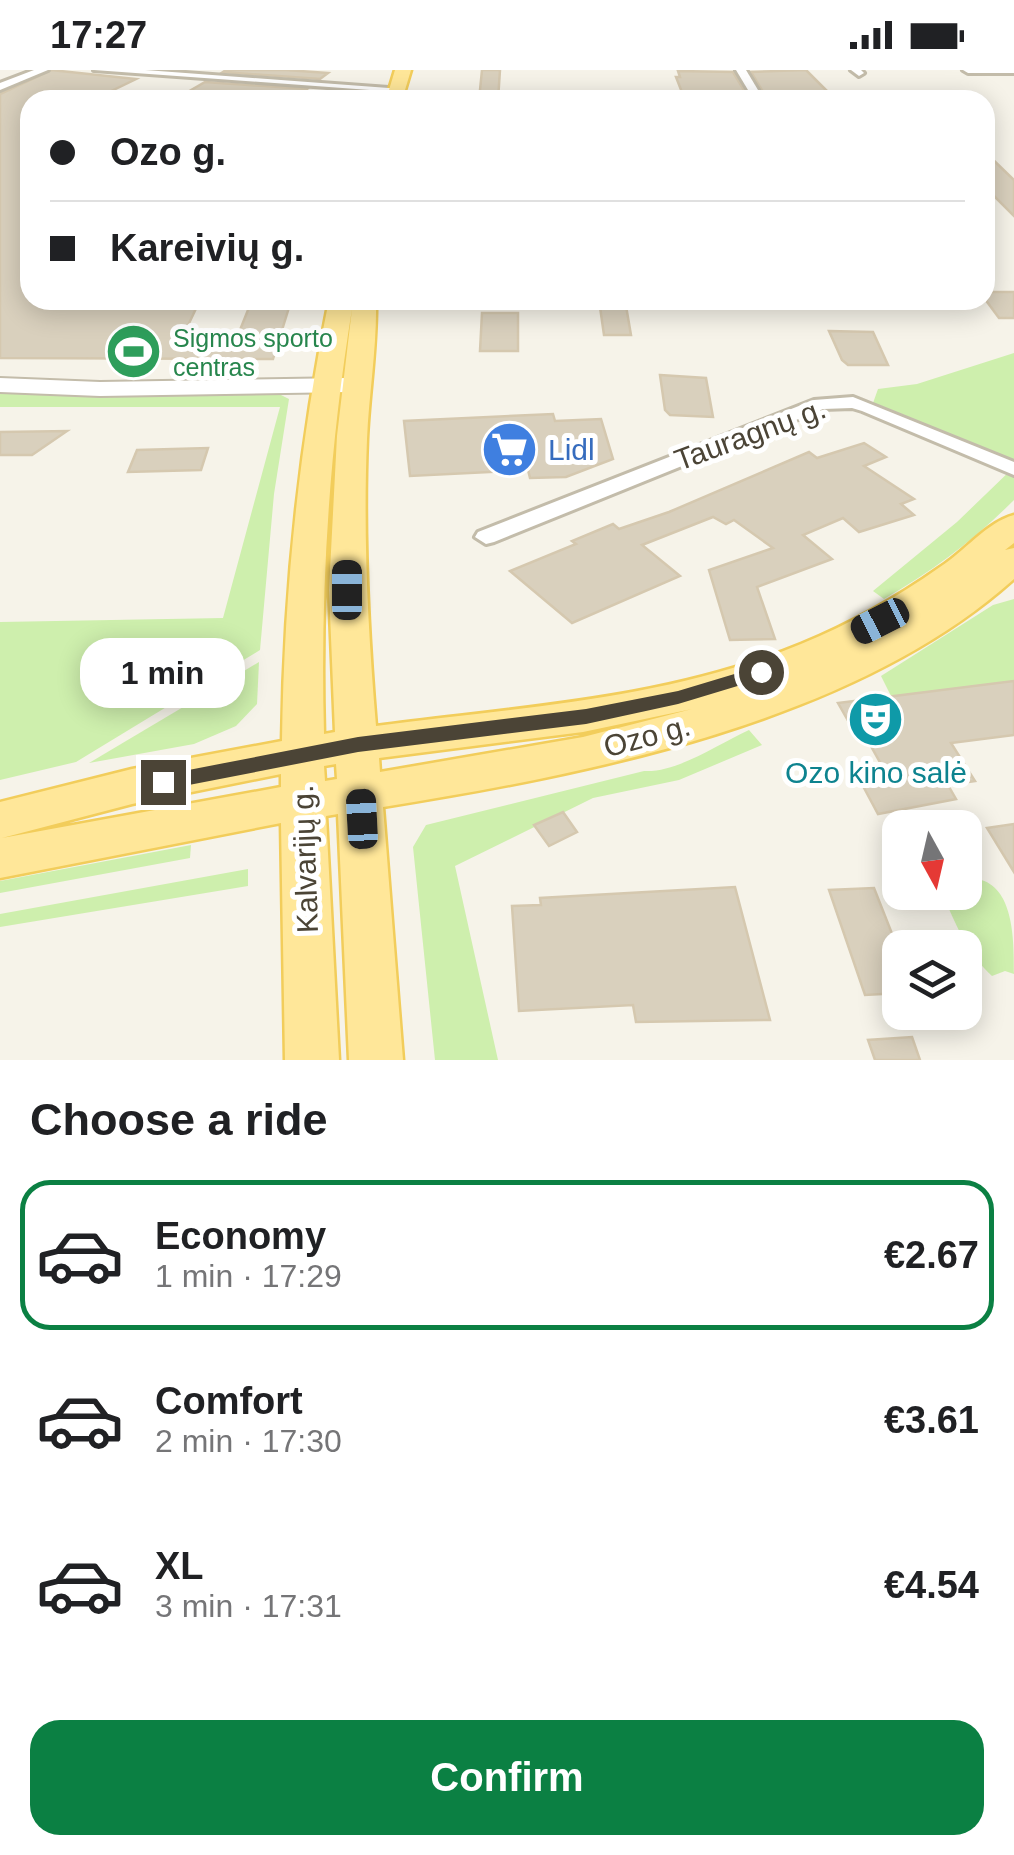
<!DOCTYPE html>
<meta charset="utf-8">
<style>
body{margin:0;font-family:Helvetica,sans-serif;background:#f2f2f2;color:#202124;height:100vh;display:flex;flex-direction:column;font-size:38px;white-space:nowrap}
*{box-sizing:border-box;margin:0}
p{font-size:32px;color:#757577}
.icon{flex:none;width:55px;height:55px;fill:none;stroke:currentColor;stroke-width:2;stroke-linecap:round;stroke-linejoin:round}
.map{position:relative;height:990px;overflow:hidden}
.drawer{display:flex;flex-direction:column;background:#fff;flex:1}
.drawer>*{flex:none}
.guide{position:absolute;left:20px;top:20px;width:975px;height:220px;border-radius:30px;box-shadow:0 5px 25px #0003;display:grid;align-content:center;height:220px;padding:0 30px;background:#fff}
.needle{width:65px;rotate:172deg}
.buttons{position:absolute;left:882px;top:740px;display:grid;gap:20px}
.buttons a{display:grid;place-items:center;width:100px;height:100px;border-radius:20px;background:#fff;box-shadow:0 5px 25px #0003;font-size:50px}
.end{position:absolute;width:45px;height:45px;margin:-22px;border:12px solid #4b4436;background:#fff;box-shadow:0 0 0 5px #fff}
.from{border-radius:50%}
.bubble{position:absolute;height:70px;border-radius:30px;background:#fff;box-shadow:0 5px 25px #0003;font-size:32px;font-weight:600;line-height:70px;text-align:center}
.car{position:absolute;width:30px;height:60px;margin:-30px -15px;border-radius:12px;box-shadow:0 0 8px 2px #0007;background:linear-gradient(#222 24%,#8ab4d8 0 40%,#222 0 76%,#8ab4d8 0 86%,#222 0)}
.guide b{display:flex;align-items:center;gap:35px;height:95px;font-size:38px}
.guide b+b{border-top:2px solid #e0e0e0}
.guide i{width:25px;height:25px;background:#202124}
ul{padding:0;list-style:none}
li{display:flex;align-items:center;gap:30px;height:150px;margin:0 20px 15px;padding:0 10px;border:5px solid transparent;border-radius:30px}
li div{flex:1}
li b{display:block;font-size:38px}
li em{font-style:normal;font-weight:600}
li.active{border-color:#0b8043}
li>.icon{width:90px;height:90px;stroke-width:1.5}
h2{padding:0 30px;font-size:45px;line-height:120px}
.button{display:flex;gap:20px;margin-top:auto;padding:20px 30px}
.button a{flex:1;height:115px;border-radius:30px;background:#0b8043;color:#fff;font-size:40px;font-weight:600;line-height:115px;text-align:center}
.status{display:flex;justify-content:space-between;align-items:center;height:70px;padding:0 50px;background:#fff;direction:ltr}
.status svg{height:28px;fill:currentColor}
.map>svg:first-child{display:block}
</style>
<div class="status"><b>17:27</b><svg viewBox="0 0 49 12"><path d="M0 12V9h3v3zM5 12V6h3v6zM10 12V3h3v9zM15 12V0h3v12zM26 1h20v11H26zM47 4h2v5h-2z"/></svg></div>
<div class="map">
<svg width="1014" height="990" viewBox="0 0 1014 990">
<rect width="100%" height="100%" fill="#f6f3e9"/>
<!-- green -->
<g fill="#ceefad">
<path d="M1014,283V393L873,333L878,319L917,314Z"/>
<path d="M0,321L277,323L289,329L274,424L260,580L76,692L0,710V552L223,548L280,337H0Z"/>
<path d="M1014,397V430C974,470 933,501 884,529L873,521L957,452Z"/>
<path d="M1014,529V611L891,626L881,606L993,535Z"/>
<path d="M259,592L257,634L236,656L194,674L89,693Z"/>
<path d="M749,660L762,675L679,710L593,728L455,796L498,990H435L413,777L426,755L644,701C677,703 718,674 749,660Z"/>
<path d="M191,775L190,788L0,823V811Z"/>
<path d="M248,799V816L0,857V844Z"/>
<path d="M978,809C1014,817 1014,869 1014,904L1005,901L992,906C968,884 958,859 945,830L948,823L965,822V811Z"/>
</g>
<!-- building -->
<g fill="#d9d0bd" stroke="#d5c8af" stroke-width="2.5">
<path d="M51,0L136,9L103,25L80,23L64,30H30V230H200L183,266L238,265L252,230L291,231L273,289L0,288V24Z"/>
<path d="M226,0H286L328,3L320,9L223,2Z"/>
<path d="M482,0H500L498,30H479Z"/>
<path d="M806,0L833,27L768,30L751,2Z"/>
<path d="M678,1L733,2L750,30H685L676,7H680Z"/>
<path d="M205,12L307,19L294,30H174Z"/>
<path d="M985,82L1014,110V146L985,117Z"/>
<path d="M985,222H1014V248H999L985,229Z"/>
<path d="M599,230H625L631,265H604Z"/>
<path d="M482,243H518V281H480Z"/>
<path d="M829,261L873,262L888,295H848L842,290Z"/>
<path d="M660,305L706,308L713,347L670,345L665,340Z"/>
<path d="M553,344L555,351L601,349L613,389L566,407L530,408L528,400L410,406L404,351Z"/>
<path d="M67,361L32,385H0V362Z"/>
<path d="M864,373L886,387L864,396L914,429L901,434L914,445L859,462L843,448L803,465L832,489L757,517L775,569L730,570L709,500L773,478L734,450L726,454L713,447L642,475L680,506L572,553L510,501L576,474L572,471L613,454L619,459L669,442L809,382L817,388Z"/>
<path d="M208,378L201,400L128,402L137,380Z"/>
<path d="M1014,611V665L951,673L975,711L948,715L956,729L878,744L863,716L891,712L863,662L855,663L838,633Z"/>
<path d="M563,742L577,762L549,776L534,755Z"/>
<path d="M1014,754V802L987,758Z"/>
<path d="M735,817L770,950L636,952L633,935L519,941L512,836L541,835L540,828Z"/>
<path d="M874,818L900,884V923L865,925L829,820Z"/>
<path d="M912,967L920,990H875L868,970Z"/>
</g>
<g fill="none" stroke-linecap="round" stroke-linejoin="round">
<defs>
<g id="minor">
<path d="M34,0H48L0,20V13Z"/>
<path d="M94,0H145L402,19L397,22Z"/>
<path d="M736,0H746L764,30H754Z"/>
<path d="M851,0H861L864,3L859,6Z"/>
<path d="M963,0H1014V3H968Z"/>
<path d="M853,327L1014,392V405L862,341L852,338L823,339L494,472L486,474L475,467L478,462L814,330Z"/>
</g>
<path id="tertiary" d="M0,308L100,312L348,308L359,315L348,322L100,326L0,322Z"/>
<g id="primary">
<path d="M395,0H411L402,30H386Z"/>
<path d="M329,230H376C377,277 369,323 367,369C363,466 368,560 376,656C520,637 665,630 801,574C850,554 896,528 940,497C964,482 987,452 1014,445V473L1005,480L1014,478V509C855,652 589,704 383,737L403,990H349L338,744L326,746L339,990H285L281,753L0,808V732L132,699L282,671C284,521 299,376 329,230ZM352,239L337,366L329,520L335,662L324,664C320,521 329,381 352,239ZM692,639L583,667L380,702L379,688L583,662ZM336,694L337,709L325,711L324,696ZM281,704V717L2,768L132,734Z"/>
</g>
</defs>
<!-- minor casing -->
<use href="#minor" stroke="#c3bcaa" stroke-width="6"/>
<!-- tertiary casing -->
<use href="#tertiary" stroke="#c3bcaa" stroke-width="4"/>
<!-- primary casing -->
<use href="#primary" stroke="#f2cd5b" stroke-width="5"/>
<!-- minor -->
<use href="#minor" fill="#fff" fill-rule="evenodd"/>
<!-- tertiary -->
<use href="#tertiary" fill="#fff" fill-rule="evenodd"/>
<!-- primary -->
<use href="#primary" fill="#ffe799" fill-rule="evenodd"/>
</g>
<!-- route -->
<path fill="#4b4436" d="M761,596L770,602L767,607L678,634L586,654L358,682L163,720L153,712L163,705L358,667L586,639L678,621Z"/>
<!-- icons -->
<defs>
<symbol id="stadium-disc" viewBox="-11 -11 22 22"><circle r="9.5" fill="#2e9e5b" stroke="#fff"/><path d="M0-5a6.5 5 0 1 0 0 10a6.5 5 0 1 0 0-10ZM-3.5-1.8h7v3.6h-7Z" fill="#fff"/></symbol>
<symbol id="supermarket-disc" viewBox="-11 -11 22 22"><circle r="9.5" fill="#3f7fe0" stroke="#fff"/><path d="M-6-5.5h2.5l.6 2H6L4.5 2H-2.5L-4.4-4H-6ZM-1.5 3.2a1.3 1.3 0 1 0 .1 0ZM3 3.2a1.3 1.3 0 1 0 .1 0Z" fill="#fff"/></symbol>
<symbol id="theatre-disc" viewBox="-11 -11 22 22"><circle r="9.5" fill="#0f9aa8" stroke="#fff"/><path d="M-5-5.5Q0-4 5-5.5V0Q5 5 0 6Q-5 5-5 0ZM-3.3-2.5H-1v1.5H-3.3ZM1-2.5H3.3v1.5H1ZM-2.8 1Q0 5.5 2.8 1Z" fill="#fff"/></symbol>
</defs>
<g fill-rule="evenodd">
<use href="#stadium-disc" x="102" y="250" width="63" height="63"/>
<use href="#supermarket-disc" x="478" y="348" width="63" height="63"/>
<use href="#theatre-disc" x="844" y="618" width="63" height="63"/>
</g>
<g text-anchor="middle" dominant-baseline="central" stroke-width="10" stroke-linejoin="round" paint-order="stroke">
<!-- far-leisure labels -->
<g font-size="25" fill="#27864d" stroke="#fff" text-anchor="start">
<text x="173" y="268">Sigmos sporto<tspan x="173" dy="29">centras</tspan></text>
</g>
<!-- street labels -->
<g font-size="30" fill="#4b4436" stroke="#fff">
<text transform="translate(750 364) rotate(-20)">Tauragnų g.</text>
<text transform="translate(647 666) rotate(-15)">Ozo g.</text>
<text transform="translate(305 789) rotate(-92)">Kalvarijų g.</text>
</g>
<!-- shop labels -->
<g font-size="30" fill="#366cbe" stroke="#fff" text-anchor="start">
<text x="548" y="379">Lidl</text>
</g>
<!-- culture labels -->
<g font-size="30" fill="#0d838f" stroke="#fff">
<text x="876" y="702">Ozo kino salė</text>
</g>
</g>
</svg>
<div class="buttons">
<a><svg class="needle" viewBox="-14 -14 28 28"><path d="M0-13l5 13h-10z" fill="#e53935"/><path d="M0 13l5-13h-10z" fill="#757577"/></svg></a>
<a><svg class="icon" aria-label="layers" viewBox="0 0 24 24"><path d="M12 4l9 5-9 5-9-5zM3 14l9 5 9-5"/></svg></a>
</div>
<i class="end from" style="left:761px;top:602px"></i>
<i class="end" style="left:163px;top:712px"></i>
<div class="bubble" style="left:80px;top:568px;width:165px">1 min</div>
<i class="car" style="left:347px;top:520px;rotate:0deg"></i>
<i class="car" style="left:880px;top:551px;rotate:243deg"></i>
<i class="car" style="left:362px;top:749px;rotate:357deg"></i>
<div class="guide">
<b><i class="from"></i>Ozo g.</b>
<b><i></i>Kareivių g.</b>
</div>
</div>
<section class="drawer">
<h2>Choose a ride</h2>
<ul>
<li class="active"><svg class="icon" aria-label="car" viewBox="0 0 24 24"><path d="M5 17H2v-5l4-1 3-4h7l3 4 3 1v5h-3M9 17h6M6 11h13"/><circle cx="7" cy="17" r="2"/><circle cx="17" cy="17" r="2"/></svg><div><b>Economy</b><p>1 min · 17:29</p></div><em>€2.67</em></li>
<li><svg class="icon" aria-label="car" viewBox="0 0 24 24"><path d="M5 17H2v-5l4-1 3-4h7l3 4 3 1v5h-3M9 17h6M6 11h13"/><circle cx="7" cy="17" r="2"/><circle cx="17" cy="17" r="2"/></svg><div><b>Comfort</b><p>2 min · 17:30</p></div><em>€3.61</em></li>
<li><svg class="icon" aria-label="car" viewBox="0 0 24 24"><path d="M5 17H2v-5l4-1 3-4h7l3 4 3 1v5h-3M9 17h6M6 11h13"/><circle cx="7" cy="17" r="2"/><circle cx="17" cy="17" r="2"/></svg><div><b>XL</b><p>3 min · 17:31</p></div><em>€4.54</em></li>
</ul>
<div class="button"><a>Confirm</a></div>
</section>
